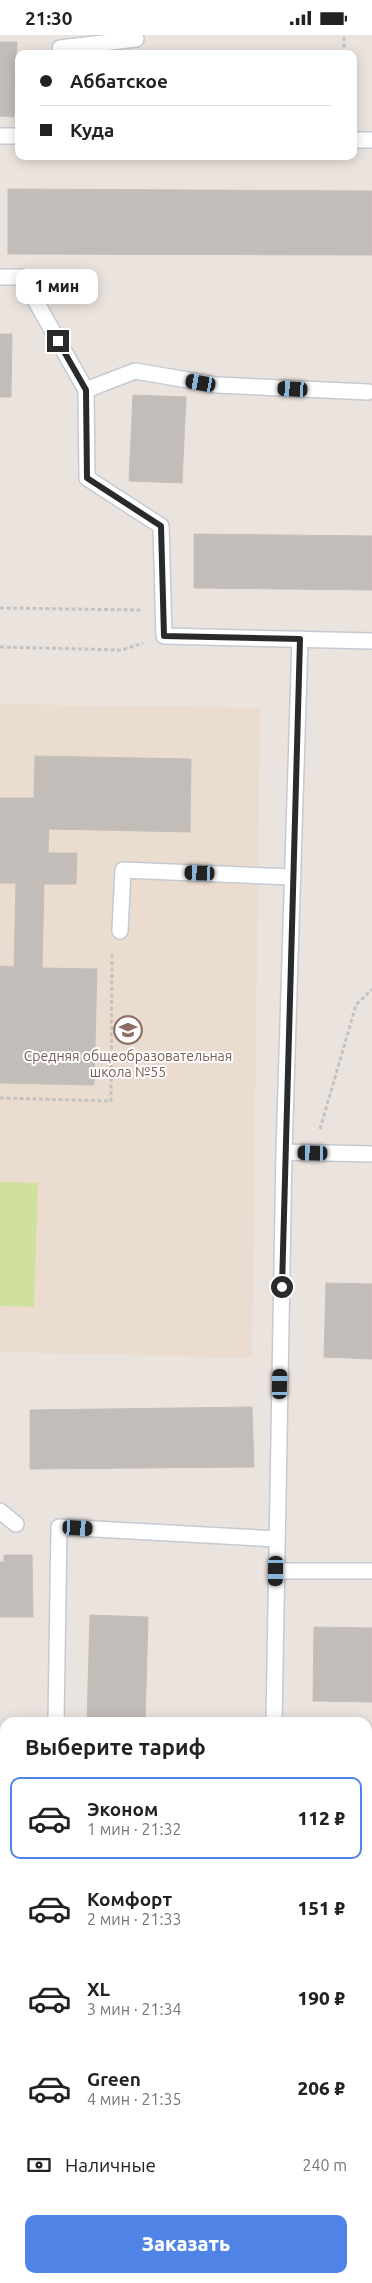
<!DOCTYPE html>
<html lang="ru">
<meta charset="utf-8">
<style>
body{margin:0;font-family:Ubuntu,sans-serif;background:#f2f2f2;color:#222;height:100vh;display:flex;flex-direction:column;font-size:19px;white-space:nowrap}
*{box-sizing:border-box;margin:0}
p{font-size:16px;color:#767676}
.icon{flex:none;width:28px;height:28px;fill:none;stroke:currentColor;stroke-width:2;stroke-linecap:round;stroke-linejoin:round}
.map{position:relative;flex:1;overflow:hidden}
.side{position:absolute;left:0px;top:1682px;width:372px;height:566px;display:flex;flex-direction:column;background:#fff;border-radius:15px 15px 0 0;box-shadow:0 2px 12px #0003}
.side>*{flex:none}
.top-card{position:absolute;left:15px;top:15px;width:342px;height:110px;border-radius:10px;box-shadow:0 2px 12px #0003;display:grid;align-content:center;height:110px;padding:0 25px;background:#fff}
.end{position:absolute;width:22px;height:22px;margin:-11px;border:6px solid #2a2a2a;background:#fff;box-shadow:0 0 0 2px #fff}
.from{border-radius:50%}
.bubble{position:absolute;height:35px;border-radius:10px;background:#fff;box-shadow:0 2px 12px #0003;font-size:16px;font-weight:800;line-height:35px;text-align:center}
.car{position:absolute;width:15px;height:30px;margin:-15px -8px;border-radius:6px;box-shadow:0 0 4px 1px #0007;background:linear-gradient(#222 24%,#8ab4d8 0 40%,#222 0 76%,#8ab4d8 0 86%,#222 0)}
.top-card b{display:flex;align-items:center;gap:18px;height:48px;font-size:19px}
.top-card b+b{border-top:1px solid #e0e0e0}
.top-card i{width:12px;height:12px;background:#222}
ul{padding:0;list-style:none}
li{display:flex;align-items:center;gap:15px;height:82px;margin:0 10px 8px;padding:0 15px;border:2px solid transparent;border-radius:10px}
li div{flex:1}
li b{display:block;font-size:19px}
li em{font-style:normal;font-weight:800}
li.selected{border-color:#4f84e6}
li>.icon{width:45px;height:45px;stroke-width:1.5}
h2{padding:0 25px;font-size:22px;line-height:60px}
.pay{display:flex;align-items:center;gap:12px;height:55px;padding:0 25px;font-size:19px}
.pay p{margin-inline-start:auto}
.action{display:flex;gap:10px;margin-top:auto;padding:10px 25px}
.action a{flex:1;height:58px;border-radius:10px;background:#4f84e6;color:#fff;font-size:20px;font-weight:800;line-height:58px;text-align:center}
.status{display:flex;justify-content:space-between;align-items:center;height:35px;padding:0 25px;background:#fff;direction:ltr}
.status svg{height:14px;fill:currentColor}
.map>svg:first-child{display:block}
</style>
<div class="status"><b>21:30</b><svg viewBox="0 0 49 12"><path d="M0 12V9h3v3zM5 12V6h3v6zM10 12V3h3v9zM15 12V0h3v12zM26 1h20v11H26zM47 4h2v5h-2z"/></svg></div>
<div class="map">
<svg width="372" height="2248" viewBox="0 0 372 2248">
<rect width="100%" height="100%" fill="#ebe3de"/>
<!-- education -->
<path fill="#eaddcf" d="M0,669L260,673L252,1323L0,1317Z"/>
<!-- pitch -->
<path fill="#d0e19d" d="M0,1147L38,1148L34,1272L0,1271Z"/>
<!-- building -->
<g fill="#c3bdba" stroke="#c6beb8">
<path d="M0,7H17L14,82L0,81Z"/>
<path d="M8,154L372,156V220L8,219Z"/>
<path d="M0,299H12L11,362H0Z"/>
<path d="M133,360L186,362L182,448L129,446Z"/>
<path d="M194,499L372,501V555L194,553Z"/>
<path d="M35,721L191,724L190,797L49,794L48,818H77L76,849H44L42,933L97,934L94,1050L0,1048V931L14,932L16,848H0V763H34Z"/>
<path d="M326,1248L372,1249V1324L324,1322Z"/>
<path d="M252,1372L254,1432L30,1434V1375Z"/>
<path d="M4,1520H32L33,1582H0V1527H4Z"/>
<path d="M90,1580L148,1582L145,1688H87Z"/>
<path d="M314,1592L372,1593V1667L313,1666Z"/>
<path d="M369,1920H372V2012H368Z"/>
<path d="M0,2014H5V2244H16V2248H0Z"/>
<rect x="368" y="2137" width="4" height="111"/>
</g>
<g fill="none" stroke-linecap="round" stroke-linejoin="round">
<defs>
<g id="service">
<path d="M60,13L136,4"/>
<path d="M0,101H19"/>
<path d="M354,105H372"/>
<path d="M0,242H22L86,355L87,443L161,491L164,601L372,606"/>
<path d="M86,355L135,336L217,350L368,357"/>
<path d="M300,604L284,1117L372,1119"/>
<path d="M120,896L123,835L293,842"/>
<path d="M0,1476L16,1489"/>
<path d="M276,1536H372"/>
<path d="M56,1688L59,1492L277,1504"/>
<path d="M274,1688L284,1117"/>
<path d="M0,1971H5"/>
<path d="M368,2083H372"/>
</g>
</defs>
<!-- service casing -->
<use href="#service" stroke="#c5cad2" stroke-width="18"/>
<!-- path -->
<g stroke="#c3c3c3" stroke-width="3" stroke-dasharray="4 2.5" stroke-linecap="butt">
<path d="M344,19V0"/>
<path d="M0,573L141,575"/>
<path d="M0,612L122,615L143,608"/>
<path d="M0,1063L111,1066L112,917"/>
<path d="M320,1094L356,970L372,954"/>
<path d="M354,2244L357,2248"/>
</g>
<!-- service -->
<use href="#service" stroke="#fff" stroke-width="15"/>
</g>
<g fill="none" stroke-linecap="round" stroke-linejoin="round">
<!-- route -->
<path stroke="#2a2a2a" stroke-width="6" d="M58,306L86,355L87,443L161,491L164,601L300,604L282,1252"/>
</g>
<!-- icons -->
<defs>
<symbol id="school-ring" viewBox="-11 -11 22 22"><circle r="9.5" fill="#fff" stroke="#8d6e63" stroke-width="1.5"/><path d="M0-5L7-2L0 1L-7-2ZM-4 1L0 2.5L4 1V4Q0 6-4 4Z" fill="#8d6e63"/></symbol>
</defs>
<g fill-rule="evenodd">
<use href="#school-ring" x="112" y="979" width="32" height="32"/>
</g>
<g text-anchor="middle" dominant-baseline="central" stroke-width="4" stroke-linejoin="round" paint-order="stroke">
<!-- education labels -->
<g font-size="14" fill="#785e54" stroke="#fff">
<text x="128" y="1021">Средняя общеобразовательная<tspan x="128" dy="16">школа №55</tspan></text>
</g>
</g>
</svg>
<i class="end from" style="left:282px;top:1252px"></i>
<i class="end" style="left:58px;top:306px"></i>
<div class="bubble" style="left:16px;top:234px;width:82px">1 мин</div>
<i class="car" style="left:201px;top:348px;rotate:280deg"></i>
<i class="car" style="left:293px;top:354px;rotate:273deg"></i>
<i class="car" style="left:200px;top:838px;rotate:272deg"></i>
<i class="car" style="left:313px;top:1118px;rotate:271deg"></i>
<i class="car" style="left:280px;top:1349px;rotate:1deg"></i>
<i class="car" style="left:78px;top:1493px;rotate:93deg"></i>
<i class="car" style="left:276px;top:1536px;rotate:181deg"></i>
<div class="top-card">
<b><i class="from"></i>Аббатское</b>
<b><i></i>Куда</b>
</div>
<section class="side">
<h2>Выберите тариф</h2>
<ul>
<li class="selected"><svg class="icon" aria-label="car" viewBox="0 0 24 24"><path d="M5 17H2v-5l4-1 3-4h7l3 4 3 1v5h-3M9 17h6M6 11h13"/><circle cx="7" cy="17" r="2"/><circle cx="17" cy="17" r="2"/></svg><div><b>Эконом</b><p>1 мин · 21:32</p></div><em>112 ₽</em></li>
<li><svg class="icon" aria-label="car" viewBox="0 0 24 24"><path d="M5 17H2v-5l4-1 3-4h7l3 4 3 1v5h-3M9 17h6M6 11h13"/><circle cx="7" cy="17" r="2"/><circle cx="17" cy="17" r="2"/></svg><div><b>Комфорт</b><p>2 мин · 21:33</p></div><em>151 ₽</em></li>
<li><svg class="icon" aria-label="car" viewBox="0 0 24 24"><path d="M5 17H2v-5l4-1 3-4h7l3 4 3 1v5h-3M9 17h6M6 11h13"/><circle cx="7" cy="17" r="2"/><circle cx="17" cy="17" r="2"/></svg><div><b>XL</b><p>3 мин · 21:34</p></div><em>190 ₽</em></li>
<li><svg class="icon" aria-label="car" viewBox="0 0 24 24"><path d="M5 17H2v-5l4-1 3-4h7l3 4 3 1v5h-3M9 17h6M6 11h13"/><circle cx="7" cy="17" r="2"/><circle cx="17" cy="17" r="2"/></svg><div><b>Green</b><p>4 мин · 21:35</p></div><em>206 ₽</em></li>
</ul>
<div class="pay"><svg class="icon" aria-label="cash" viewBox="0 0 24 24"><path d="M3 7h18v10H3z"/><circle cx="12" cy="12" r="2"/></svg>Наличные<p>240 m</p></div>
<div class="action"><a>Заказать</a></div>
</section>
</div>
